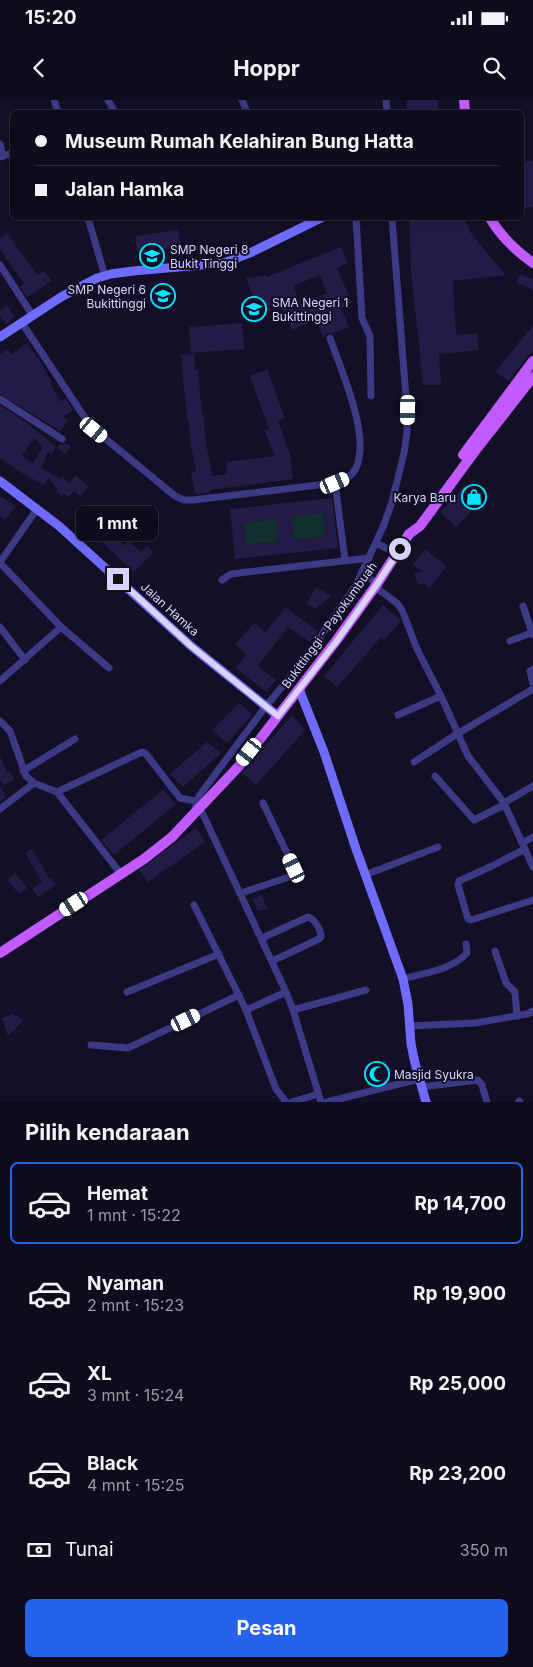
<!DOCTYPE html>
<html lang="id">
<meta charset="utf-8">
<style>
body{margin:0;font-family:Inter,sans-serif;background:#1c1929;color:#f1f3f6;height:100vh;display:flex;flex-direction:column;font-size:19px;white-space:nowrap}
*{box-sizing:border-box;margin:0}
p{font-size:16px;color:#9b9ba3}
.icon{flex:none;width:28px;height:28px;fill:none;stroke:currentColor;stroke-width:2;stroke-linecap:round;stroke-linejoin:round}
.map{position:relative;height:1002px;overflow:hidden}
.sheet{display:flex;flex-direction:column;background:#0e0b1c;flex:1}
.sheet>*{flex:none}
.hud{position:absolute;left:10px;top:10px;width:514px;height:110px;border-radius:8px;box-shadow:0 2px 8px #0003,0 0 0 1px #2e2b3b;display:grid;align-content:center;height:110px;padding:0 25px;background:#0e0b1c}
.end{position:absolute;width:22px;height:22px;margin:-11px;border:6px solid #d9d4ff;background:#111;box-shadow:0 0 0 2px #111}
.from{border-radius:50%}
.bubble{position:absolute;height:35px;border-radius:8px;background:#0e0b1c;box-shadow:0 2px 8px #0003,0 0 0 1px #2e2b3b;font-size:16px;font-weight:700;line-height:35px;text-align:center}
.car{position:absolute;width:15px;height:30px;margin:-15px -8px;border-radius:6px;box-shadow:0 0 4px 1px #0007;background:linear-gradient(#fff 24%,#345 0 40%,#fff 0 76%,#345 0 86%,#fff 0)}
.hud b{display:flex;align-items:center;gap:18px;height:48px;font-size:19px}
.hud b+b{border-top:1px solid #2e2b3b}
.hud i{width:12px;height:12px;background:#f1f3f6}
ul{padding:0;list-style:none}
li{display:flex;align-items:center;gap:15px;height:82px;margin:0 10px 8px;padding:0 15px;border:2px solid transparent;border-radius:8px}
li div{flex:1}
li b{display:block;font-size:19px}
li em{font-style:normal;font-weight:700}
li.on{border-color:#2563eb}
li>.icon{width:45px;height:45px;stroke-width:1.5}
h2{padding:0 25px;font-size:22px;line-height:60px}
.pay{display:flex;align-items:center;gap:12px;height:55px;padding:0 25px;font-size:19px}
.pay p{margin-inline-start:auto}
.action{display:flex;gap:10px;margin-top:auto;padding:10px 25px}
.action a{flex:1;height:58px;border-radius:8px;background:#2563eb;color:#fff;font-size:20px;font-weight:700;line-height:58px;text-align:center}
.status{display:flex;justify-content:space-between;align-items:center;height:35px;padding:0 25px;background:#0e0b1c;direction:ltr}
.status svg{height:14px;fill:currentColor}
header{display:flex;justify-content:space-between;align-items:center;height:65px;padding:0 25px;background:#0e0b1c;font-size:22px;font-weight:700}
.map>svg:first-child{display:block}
</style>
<div class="status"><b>15:20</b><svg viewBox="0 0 49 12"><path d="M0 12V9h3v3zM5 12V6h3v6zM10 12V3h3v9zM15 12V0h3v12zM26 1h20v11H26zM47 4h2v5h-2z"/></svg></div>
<header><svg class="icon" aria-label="back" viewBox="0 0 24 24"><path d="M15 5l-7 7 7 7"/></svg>Hoppr<svg class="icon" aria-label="search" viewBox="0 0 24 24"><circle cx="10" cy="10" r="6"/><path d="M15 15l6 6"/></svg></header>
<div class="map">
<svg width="533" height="1002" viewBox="0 0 533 1002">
<rect width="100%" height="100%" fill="#130f26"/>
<!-- green -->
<g fill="#12302f">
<path d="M323,413L325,437L293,440L291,416Z"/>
<path d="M276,419L279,441L246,445L243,423Z"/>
</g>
<!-- building -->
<g fill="#241b47" fill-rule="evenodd">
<rect x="407" y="0" width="31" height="12"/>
<path d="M522,61H533V107L525,108Z"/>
<path d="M409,118H464L472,135L506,175L453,181L456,235L477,233L479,250L439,254L441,285H423L411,170Z"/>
<path d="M178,130L181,147L137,152L136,136Z"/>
<path d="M7,133L37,175L44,171L52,181L27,197L20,187L24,184L0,149V138Z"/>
<path d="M341,147L348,163L337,168L352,203L341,208L349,227L333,233H328L323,237L316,220L292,230L283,208L255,204L246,178L266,175L267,177ZM320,175L327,193L301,204L293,186Z"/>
<path d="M521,174L533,180V190L516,182Z"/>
<path d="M7,205L15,217L6,224L0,216V210Z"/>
<path d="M242,223L244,249L191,253L189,227Z"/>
<path d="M533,225V252L527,257L509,281L495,272Z"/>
<path d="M27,243L40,261L52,282L50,283L61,302L65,298L73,310L63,317L68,321L60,331L0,294V254L8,249L11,254Z"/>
<path d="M194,254L195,270H198L202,315H204L206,343L212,376L227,374L226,362L275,356L264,330L269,329L250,276L267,269L285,318L278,321L290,354L293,379L210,390V393L195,394L191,372H196L191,345L188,319H187L181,255Z"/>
<path d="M0,305L27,323L56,347L51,355L48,352L41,368L61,379L62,377L69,383L76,375L89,387L80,396L74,391L69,397L64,394L61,396L56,391L57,389L49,378L44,385L22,373L0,358ZM34,338L43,347L33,363L22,356Z"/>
<path d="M65,343L71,346L66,354L57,348L60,344Z"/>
<path d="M463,387L480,402L456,427L440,412Z"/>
<path d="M0,396L16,406L5,420L0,415Z"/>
<path d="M332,398L338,448L235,459L230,409ZM323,413L325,437L293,440L291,416ZM276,419L279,441L246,445L243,423Z"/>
<path d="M112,432L124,445L129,441L141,452L147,445L154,452L134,472L102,442Z"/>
<path d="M425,449L446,466L430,488L423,483L419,485L414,474L422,471L413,465Z"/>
<path d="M316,487L331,496L316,509L306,504Z"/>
<path d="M383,505L401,521L384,540L381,537L337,587L324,576Z"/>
<path d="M285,507L318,531L310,542L288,527L258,566L276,580L266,592L236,568L246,554L235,544L254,523L266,532Z"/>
<path d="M239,603L253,614L227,643L212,630Z"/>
<path d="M292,615L305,630L256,685L242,673Z"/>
<path d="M207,642L221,653L183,687L170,674Z"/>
<path d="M0,656L7,673L10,672L14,680L3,685L0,679Z"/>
<path d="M0,686L6,697L0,702Z"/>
<path d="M163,690L176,704L114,755L101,740Z"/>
<path d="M196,728L205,742L148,782L139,770Z"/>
<path d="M32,749L49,778L50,777L56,785L38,797L32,789L42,782L25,753Z"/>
<path d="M15,773L27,788L19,794L7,780Z"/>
<path d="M262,795L267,809L258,811L252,799Z"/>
<path d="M13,914L24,920L8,936L2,918Z"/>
<path d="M385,960L390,981L369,986L364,965Z"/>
</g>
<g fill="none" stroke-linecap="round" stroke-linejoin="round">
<!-- street -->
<g stroke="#3d3a85" stroke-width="7">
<path d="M54,0L58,12"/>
<path d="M108,0L115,12"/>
<path d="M242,0L247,12"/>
<path d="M386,0L387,12"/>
<path d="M0,44L3,56"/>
<path d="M0,57L12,53"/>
<path d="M88,118L105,176"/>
<path d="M356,118L362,218L370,236L371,296"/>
<path d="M0,165L33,216"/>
<path d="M22,223L87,321L95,330L175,396L184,400H193L335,383C344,380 352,377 356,368C371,336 341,270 330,238"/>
<path d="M0,299L62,339"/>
<path d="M335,383L345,460"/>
<path d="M376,443L396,453"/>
<path d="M0,462L37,409"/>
<path d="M0,463L61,527L109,568"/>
<path d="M362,473L377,484"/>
<path d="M222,480L231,474L369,458"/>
<path d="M375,487L397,503L402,510L417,549L441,596L468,656L504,703L533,686"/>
<path d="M523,506L533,535"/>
<path d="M0,527L25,560"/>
<path d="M510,541L531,533"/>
<path d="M533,569L530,571L533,584"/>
<path d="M0,581L61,527"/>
<path d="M398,615L441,596"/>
<path d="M0,621L10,631L26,676L34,683L57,692L121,774"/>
<path d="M414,662L457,634L533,589"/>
<path d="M23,671L75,639"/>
<path d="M435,676L474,720L504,705"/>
<path d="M57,692L142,652L146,654L180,698L196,701"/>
<path d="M504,703L533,767"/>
<path d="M200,708L286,892L293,910L321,1002"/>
<path d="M0,709L34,683"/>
<path d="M194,712L199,696L266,606L303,562L356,485L383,427L392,402L404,353L407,333V310L392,118"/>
<path d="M522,743L533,737"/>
<path d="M525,749L492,766L459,781L458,785L468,819L471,820L533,800"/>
<path d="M365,775L438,747"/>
<path d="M241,793L289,777L293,774L294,768L263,703"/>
<path d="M194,805L246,910L276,989L286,1002"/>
<path d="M262,838L308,817C315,819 321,830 321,837L319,839L272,861"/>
<path d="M495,851L506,883L515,892L517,916"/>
<path d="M403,879C423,873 452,870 467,853L466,844"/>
<path d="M127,892L219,854"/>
<path d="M246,910L286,892"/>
<path d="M293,910L366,890"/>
<path d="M409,926L475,923L527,914L533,911"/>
<path d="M91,945L128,948L239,895"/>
<path d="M421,987L478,980L482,985L487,1002"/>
<path d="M519,1001L520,1002"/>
<path d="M292,1002L318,994"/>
<path d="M327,1002L419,979"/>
</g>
<!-- secondary -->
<g stroke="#6f6bff" stroke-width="9">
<path d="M0,237L61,197L97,178L111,174L133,171L224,163L252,152L321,118"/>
<path d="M0,381L59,426L191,546L278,616"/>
<path d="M299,589L324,652L356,749L403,879L408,904L411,944L415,963L426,1002"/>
</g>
<!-- primary -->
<g stroke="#c25bff" stroke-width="10">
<path d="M464,0L465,12"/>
<path d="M490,118C501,137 515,150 533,163"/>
<path d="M463,355L533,261"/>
<path d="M0,853L144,759L172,737L240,665L336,541L377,484L409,434L420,426L475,351L533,277"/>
</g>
</g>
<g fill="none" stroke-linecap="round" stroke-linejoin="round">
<!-- route -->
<path stroke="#d9d4ff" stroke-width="6" d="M118,479L191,546L278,616L336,542L377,484L400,449"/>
</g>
<!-- icons -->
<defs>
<symbol id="school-ring" viewBox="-11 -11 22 22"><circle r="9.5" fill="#130f26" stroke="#00e5ff" stroke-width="1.5"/><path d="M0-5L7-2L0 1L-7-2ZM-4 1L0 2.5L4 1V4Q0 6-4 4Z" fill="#00e5ff"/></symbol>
<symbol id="shop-ring" viewBox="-11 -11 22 22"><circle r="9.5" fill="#130f26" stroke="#00e5ff" stroke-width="1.5"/><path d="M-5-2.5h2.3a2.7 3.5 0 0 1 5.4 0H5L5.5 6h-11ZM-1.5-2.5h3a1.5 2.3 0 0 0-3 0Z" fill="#00e5ff"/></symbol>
<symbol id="mosque-ring" viewBox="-11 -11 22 22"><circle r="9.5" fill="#130f26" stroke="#00e5ff" stroke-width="1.5"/><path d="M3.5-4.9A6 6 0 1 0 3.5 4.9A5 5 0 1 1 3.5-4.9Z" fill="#00e5ff"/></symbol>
</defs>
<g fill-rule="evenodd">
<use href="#school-ring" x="138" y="142" width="28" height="28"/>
<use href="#school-ring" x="149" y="182" width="28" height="28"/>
<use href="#school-ring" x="240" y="195" width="28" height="28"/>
<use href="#shop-ring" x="460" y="383" width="28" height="28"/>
<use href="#mosque-ring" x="363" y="960" width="28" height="28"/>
</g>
<g text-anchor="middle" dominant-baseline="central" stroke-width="4" stroke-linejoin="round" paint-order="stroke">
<!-- poi labels -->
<g font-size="12" fill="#d9d4ff" stroke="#130f26" text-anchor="start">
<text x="170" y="149">SMP Negeri 8<tspan x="170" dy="14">Bukit Tinggi</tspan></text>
<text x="146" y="189" text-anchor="end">SMP Negeri 6<tspan x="146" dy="14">Bukittinggi</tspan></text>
<text x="272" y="202">SMA Negeri 1<tspan x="272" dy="14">Bukittinggi</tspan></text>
<text x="456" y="397" text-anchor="end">Karya Baru</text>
<text x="394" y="974">Masjid Syukra</text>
</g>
<!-- street labels -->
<g font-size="12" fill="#d9d4ff" stroke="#130f26">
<text transform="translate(170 509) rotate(42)">Jalan Hamka</text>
<text transform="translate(329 525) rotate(-54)">Bukittinggi - Payokumbuah</text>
</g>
</g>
</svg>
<i class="end from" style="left:400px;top:449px"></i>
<i class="end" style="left:118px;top:479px"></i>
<div class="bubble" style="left:76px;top:406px;width:82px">1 mnt</div>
<i class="car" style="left:408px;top:310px;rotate:181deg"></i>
<i class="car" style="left:94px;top:330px;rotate:129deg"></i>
<i class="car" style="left:335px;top:383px;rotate:67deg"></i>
<i class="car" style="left:249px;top:652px;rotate:218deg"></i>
<i class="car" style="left:294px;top:768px;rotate:335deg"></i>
<i class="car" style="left:74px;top:804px;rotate:237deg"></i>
<i class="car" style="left:186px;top:920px;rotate:64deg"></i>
<div class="hud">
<b><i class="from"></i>Museum Rumah Kelahiran Bung Hatta</b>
<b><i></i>Jalan Hamka</b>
</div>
</div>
<section class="sheet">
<h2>Pilih kendaraan</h2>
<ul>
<li class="on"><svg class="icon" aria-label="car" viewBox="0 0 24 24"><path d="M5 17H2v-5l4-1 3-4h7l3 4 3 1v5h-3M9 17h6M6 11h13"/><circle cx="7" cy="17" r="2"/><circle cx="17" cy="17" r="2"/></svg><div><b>Hemat</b><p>1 mnt · 15:22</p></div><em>Rp 14,700</em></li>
<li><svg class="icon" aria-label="car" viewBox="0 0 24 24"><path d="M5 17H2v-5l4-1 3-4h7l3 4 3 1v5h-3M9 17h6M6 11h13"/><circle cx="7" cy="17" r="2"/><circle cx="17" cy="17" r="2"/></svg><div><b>Nyaman</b><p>2 mnt · 15:23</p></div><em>Rp 19,900</em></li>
<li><svg class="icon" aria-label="car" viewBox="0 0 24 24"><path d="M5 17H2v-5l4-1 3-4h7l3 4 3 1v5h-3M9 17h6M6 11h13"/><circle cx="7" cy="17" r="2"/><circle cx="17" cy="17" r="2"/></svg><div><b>XL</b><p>3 mnt · 15:24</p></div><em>Rp 25,000</em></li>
<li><svg class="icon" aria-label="car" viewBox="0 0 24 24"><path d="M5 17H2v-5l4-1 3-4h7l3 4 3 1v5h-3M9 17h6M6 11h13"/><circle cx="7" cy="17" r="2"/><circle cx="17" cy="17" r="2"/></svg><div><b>Black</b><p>4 mnt · 15:25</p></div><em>Rp 23,200</em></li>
</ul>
<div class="pay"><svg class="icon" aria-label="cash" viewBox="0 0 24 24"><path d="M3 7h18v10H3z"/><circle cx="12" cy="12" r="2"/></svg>Tunai<p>350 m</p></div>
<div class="action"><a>Pesan</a></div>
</section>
